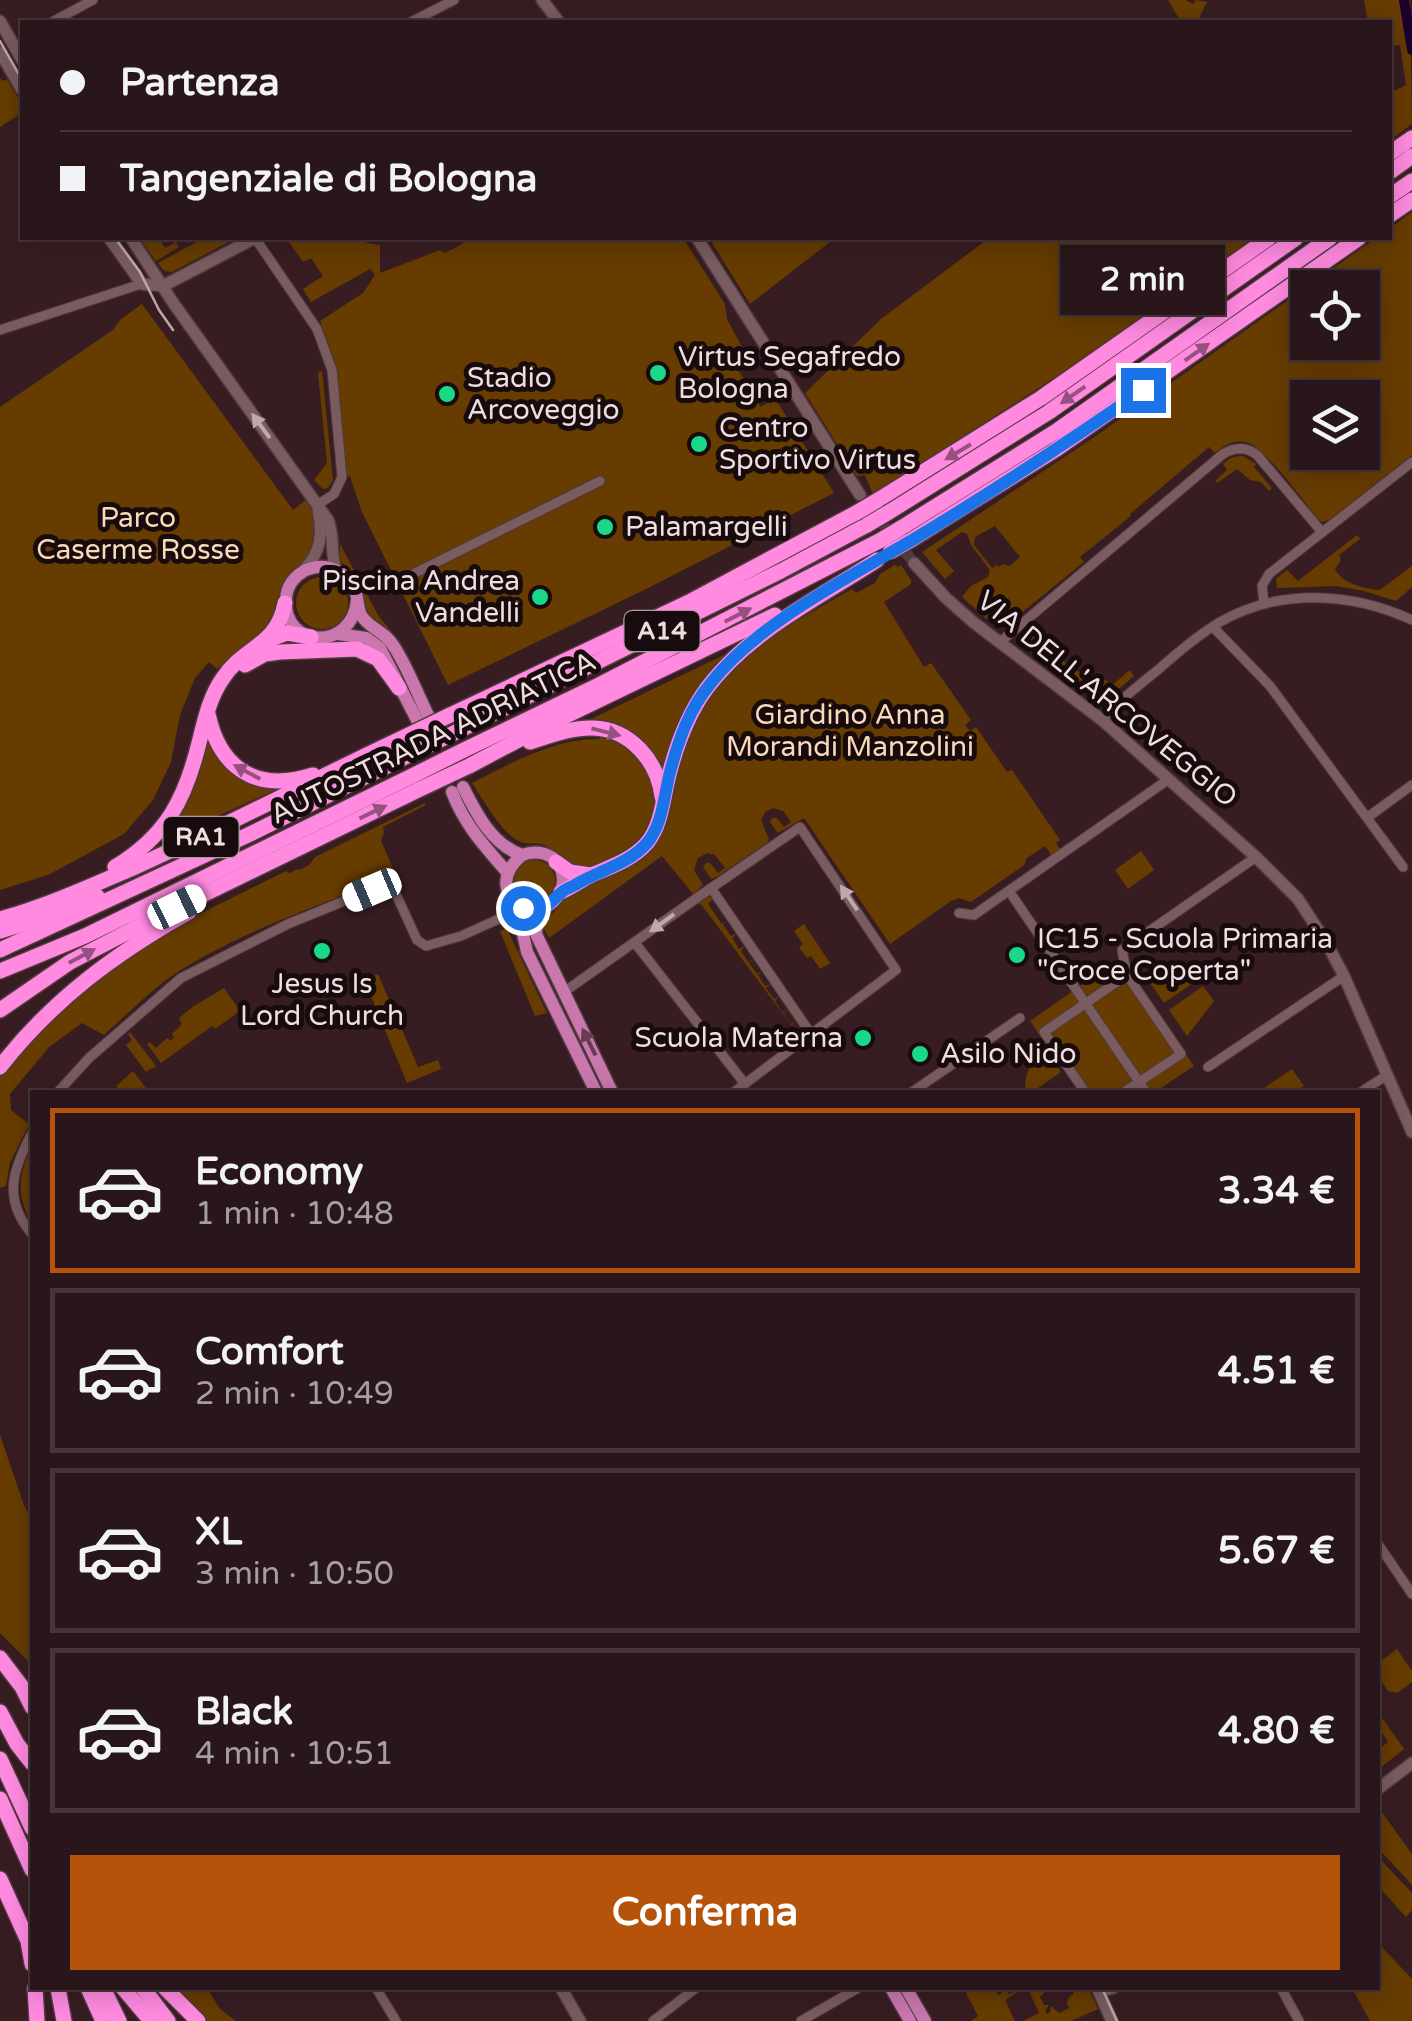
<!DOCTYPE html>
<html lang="it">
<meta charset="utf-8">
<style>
body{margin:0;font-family:"Varela Round",sans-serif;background:#311f23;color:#f1f3f6;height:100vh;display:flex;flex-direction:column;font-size:38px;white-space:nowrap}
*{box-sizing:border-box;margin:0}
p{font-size:32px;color:#a59fa2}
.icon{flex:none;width:55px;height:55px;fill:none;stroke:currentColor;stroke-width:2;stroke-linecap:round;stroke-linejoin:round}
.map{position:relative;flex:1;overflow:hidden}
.sheet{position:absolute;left:30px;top:1090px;width:1350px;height:900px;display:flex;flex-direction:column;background:#29161a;border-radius:0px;box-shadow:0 5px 25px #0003,0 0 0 2px #453539}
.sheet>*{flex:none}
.hud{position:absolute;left:20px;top:20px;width:1372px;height:220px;border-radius:0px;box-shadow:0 5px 25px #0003,0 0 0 2px #453539;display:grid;align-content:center;height:220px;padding:0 40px;background:#29161a}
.tools{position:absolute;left:1290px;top:270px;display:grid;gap:20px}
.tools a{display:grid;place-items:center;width:90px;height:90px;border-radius:0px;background:#29161a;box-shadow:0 5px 25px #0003,0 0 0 2px #453539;font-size:50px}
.end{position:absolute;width:45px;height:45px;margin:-22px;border:12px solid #1a73e8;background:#fff;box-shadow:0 0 0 5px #fff}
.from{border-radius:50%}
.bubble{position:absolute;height:70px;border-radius:0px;background:#29161a;box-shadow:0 5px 25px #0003,0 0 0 2px #453539;font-size:32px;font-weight:800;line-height:70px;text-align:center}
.car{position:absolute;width:30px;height:60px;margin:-30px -15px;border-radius:12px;box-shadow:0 0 8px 2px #0007;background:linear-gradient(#fff 24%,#345 0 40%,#fff 0 76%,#345 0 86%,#fff 0)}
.hud b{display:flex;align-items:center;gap:35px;height:95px;font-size:38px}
.hud b+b{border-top:2px solid #453539}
.hud i{width:25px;height:25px;background:#f1f3f6}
ul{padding:18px 0 0;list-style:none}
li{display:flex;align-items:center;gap:30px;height:165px;margin:0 20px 15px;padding:0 20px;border:5px solid #453539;border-radius:0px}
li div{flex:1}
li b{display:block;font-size:38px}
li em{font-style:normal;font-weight:800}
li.active{border-color:#b45309}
li>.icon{width:90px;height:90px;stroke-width:1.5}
.action{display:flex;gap:20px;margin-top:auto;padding:20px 40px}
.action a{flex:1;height:115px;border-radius:0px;background:#b45309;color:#fff;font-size:40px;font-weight:800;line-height:115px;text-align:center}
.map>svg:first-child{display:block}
</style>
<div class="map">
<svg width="1412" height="2021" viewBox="0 0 1412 2021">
<rect width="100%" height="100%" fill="#371d22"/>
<!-- green -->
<g fill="#663c00" fill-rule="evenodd">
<path d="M1168,0H1186L1193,4L1196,0L1207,2L1197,22H1181Z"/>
<path d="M1364,0H1410L1412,124L1390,140V93L1406,85L1400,45L1390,46V22H1368Z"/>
<path d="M0,78L3,81L7,79L22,105V113L0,127Z"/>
<path d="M1412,212V455L1329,520L1322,522L1318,519C1304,502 1264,445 1245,442C1232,440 1224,446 1215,453L1209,447L1130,514L1131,516L1080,557L1084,562L1009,623L1001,627L987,619L962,597L971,586L988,577L990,570L971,545L967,534L962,532L936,550L954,571L945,579L922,552L1093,438L1376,238H1390V228ZM1308,288H1362V342H1308ZM1308,398H1362V452H1308ZM995,526L1020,557L1010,566L1003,564L999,567L997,565L992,568L974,545L975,537Z"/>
<path d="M139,238H159L165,248L176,242L179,247L156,261Z"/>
<path d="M204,238H236L172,272L164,271L158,263Z"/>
<path d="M286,238H355L357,241L380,245V273L440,250L445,253L473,238H683L725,304L727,319L742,347L724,358L728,366L734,363L761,407L775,398L834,493L646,589L448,685L362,512L350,476H345L336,365L320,321L363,293L375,275L370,269L311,302L303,289L323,276L311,258L303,262Z"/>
<path d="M709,238H835L750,304Z"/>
<path d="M989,238H1253L1062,373L873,494L865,475L857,476L805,393L881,319Z"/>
<path d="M142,304L293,510L307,499C322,532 308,560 293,590C288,599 284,610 278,618C263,640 238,654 217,669L209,662L195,678L180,715L171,762L153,800L124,834L48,875L0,890V407L113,330L121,319Z"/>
<path d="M322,371L333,480L328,488L323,489L314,480L327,463L318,373Z"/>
<path d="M1243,456L1256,464L1254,467L1272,488L1269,491L1261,482L1250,480L1237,469L1217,483L1215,481L1227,470L1223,464C1229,458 1234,456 1243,456Z"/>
<path d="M1357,535L1360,539L1339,555L1341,560L1335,569C1343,584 1361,587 1376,590L1381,589L1412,566V587L1396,601L1364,591L1336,586L1277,588L1276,579L1287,570L1298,581Z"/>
<path d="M340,544L379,617L393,633L368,614L356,579L340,560Z"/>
<path d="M895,565L897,567L901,565L911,580V584L884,602L924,667L931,663L971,720L965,725L970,731L976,727L1007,772L1012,770L1060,840L1056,843L1061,850L1052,856L1045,846L1027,858L1024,865L971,902L959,898L951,901L890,944L804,818L778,833L770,822L772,818H777L784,827L791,822L783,811L773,808L765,812L761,820L769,839L768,842L718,876L711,879L703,867L707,862L711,864L718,873L725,868L715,855L707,853L698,858L694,870L703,885L693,894L662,856L549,938L545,930H543L544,923L570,894L637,860L696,714L726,673L778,632L843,594L852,589L856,593L875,583L880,574Z"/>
<circle cx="322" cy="603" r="26"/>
<path d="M1036,630C1049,646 1077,684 1099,672L1111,686L1130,670L1134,676C1120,687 1109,702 1090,696L1019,644Z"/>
<path d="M732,651L664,777L655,761L589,720Z"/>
<path d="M206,732L220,754L282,787L153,845Z"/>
<path d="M600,736C618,739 628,746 639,759C673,802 650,844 604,862C598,864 588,869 582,870C563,870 559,850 544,845C536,842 528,845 521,842C504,837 482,798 472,783C512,763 554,738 600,739Z"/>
<path d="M425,803L426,805L383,827L384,832L381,841L399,882L396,886L387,882H376C313,908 247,930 189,965C157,983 131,1011 104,1035L82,1023L49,1047L10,1094L11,1110L29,1124L10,1163L6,1186L0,1188V1074L33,1036L106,971L189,919L286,871L289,873L298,869L300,870L309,865L315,857Z"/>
<path d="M1141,851L1154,870L1128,889L1115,870Z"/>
<circle cx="534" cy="881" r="21"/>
<path d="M707,896L713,899L708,904L722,924L727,921L723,925L731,936L736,934L732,938L739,949L745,946L741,951L748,962L754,959L749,963L757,974L762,971L758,975L765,986L771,984L766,988L774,999L779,996L775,1001L782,1012L788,1010L783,1013L791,1024L794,1022L792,1026L701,904L699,905V901Z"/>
<path d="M804,924L830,963L820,969L811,956L807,958L799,947L803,944L794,931Z"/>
<path d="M507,929L547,1013L535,1016L500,931Z"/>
<path d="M1120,958L1194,1066L1155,1092H1079L1030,1021Z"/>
<path d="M1189,964L1199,979L1164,1003L1146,977Z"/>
<path d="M378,974L418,1067L438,1060L441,1069L407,1083L364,979Z"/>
<path d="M1203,986L1214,1001L1187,1036L1169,1010Z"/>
<path d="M224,988L240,1011L215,1029L212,1026L161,1063L147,1044L150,1042L156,1048L167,1038L171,1041L174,1037L172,1034L182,1024L179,1018L194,1006Z"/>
<path d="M130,1032L156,1066L146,1072L126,1045L132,1040L128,1034Z"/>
<path d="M1043,1047L1061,1072L1032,1092H1026C1022,1075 1033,1061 1043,1047Z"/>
<path d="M1292,1069L1304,1086L1294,1092H1267L1264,1088Z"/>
<path d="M133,1071L149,1092H120L116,1086Z"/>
<path d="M32,1147V1213L28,1216C16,1191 20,1170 32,1147Z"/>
<path d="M0,1435L24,1505L32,1520V1665L0,1633Z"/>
<path d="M1397,1649L1412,1671V1682L1397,1693L1388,1691L1378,1676V1663Z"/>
<path d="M1382,1718L1404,1749L1378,1770L1381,1757L1378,1750L1388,1742L1378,1726V1721Z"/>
<path d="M1378,1807L1412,1854V1885L1378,1848Z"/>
<path d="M1378,1857L1412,1893V1910L1406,1917L1378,1886L1380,1881L1378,1878Z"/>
<path d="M1378,1943L1412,1979V2021H1370L1352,1988H1378Z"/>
<path d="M175,1988H207L220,2009L236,2021H206Z"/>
<path d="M971,1988H1000L996,1992L998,1995L1001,1994L1003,1988L1009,1994L1020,1990L1005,2000L1015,2021H971L978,2016L966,1993L972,1990Z"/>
<path d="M1034,1988L1046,1991L1040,1997L1044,2005H1049L1045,2011L1047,2014L1050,2012L1051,2006L1059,2013L1069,2008L1067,2003L1069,1997L1074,1994L1071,1988H1088L1098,2009L1071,2021H1023L1039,2013L1029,1991Z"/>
</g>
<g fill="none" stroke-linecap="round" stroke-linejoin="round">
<!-- canal -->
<path stroke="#1a002b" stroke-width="10" d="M1404,0L1412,50"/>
<!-- secondary-tunnel -->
<path stroke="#533a3e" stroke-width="11" stroke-dasharray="11 5.5" stroke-linecap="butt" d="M873,512L914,563"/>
<defs>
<g id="street">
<path d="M52,22L93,0"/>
<path d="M411,22L454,0"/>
<path d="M255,238L317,329L332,370L342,477L334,494L317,505"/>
<path d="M0,330L144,283"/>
<path d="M387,587L600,481"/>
<path d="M1264,603L1262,586L1269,574L1412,462"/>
<path d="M1213,627L1270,686L1403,867"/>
<path d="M999,643L1223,454C1235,447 1247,446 1258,456L1321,531"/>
<path d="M1102,720C1119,701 1139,685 1159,669C1178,652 1198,635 1220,622C1279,588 1351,592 1412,620"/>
<path d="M1368,817L1412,785"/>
<path d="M711,888L811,1034"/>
<path d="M1009,891L1146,1092"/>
<path d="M959,913L974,915L1169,779"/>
<path d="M635,943L745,1084"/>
<path d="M1127,975L1122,950L1256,857"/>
<path d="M564,992L701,895L800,827L896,970L734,1092"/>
<path d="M1208,1067L1344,976"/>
<path d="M58,1092L89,1058L181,978L288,924L371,890L382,887L395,892L417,940L426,946L461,936L523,908"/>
<path d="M912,1092L1020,1018"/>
<path d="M1085,1092L1044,1032L1127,975L1181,1054L1124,1092"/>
<path d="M1361,1092L1387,1075"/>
<path d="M32,1133C13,1169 2,1199 32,1234"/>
<path d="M1378,1544L1412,1594"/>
<path d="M376,1988L396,2021"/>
<path d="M1281,1988L1299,2021"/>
<path d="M653,2021L696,1988"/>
<path d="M801,2021L858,1988"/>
</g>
<g id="secondary">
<path d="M542,0L559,22"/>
<path d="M0,21L22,60"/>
<path d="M0,52L22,90"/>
<path d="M109,238L142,284L163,286L255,238"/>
<path d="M131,238L174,304L328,520C335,537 330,553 336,570"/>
<path d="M697,238L860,495"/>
<path d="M914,563L946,598L973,622L1102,720L1256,857L1298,899L1326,942L1344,976L1412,1132"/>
<path d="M304,570C321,552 323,534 318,509"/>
<path d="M1378,1789L1412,1763"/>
<path d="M561,1988L580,2021"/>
<path d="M1097,1988L1112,2021"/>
<path d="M1099,1992L1113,1988"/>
</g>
<g id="primary">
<path d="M357,600C352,652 283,648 286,600C286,587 294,576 306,570C326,561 350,572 356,593C358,600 358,609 361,615C368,627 382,631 390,641C404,658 418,696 429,717"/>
<path d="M338,634L366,638L380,648L418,722"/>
<path d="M463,787C476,813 492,845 522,855C533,851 543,851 553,858C566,869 566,889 554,901C549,906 547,905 542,911C537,918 536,926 536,934L612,1092"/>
<path d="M452,792C464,824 485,847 507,872"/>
<path d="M522,855C500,874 500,897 529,910"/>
<path d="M523,908L522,929L527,952L596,1092"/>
<path d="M891,1988L910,2021"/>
<path d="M906,1988L925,2021"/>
</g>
<g id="highway">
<path d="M1390,153L1412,138"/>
<path d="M1390,172L1412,156"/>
<path d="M1390,196L1412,181"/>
<path d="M1390,215L1412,200"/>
<path d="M878,500L1041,398L1269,238"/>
<path d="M889,512L1049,412L1296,238"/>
<path d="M901,528L1058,430L1330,238"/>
<path d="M911,540L1055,450L1359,238"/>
<path d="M268,640L287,633L311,637"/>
<path d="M245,665L265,654L280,652L357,649L378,659L399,688"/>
<path d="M208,714C220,770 258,793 313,775"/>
<path d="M448,716L689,602L856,513"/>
<path d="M454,733L781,571L867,525"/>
<path d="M530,742C550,736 572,727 593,728C631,729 658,762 662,797"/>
<path d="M462,751L599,685L881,540"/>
<path d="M469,766L543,727L775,615"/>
<path d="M556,862L570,872L591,875"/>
<path d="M115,867C166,836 185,800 199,743C205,720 209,698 223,678C244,646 277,646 285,603"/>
<path d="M561,892C572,887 583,879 594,874C613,866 633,859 647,843C661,826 663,800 668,779C676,746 687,715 707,688C750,631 819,598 877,560"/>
<path d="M0,919C47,906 91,886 135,867C224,827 309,782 396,741"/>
<path d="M0,931L38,919L97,896"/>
<path d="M0,950L248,835L403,758"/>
<path d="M0,971L85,936L412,776"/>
<path d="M0,1010L70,962L147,922L418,790"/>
<path d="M0,1067C52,1000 116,953 189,912"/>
<path d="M0,1658L22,1687L32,1707"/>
<path d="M0,1712L17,1744L32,1763"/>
<path d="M0,1759L32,1828"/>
<path d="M0,1799L32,1870"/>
<path d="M0,1879L28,1941L32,1964"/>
<path d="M35,1988L37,2021"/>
<path d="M58,1988L64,2021"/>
<path d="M88,1988L103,2021"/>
<path d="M103,1988L119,2021"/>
<path d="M123,1988L151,2021"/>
<path d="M143,1988L168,2021"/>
<path d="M165,1988L198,2021"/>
</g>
</defs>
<!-- street casing -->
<use href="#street" stroke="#4f3a3f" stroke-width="11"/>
<!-- secondary casing -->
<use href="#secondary" stroke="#4f3a3f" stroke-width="14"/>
<!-- primary casing -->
<use href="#primary" stroke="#4f3a3f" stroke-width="15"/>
<!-- highway casing -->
<use href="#highway" stroke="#4f3a3f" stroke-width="18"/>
<!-- street -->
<use href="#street" stroke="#795b60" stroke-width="9"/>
<!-- secondary -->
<use href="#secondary" stroke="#795b60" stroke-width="11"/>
<!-- primary -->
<use href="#primary" stroke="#c977ad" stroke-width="12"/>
<!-- highway -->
<use href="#highway" stroke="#ff8ae0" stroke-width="15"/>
<!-- tram -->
<g stroke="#bca8ab" stroke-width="2.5">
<path d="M0,41L22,80"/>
<path d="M115,238L140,272L159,310L173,330"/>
<path d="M1102,1988L1117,2021"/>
</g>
<defs>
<g id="highway-bridge">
<path d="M856,513L878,500"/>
<path d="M867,525L889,512"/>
<path d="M881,540L901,528"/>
<path d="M890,552L911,540"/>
<path d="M396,741L448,716"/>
<path d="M403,758L454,733"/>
<path d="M412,776L462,751"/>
<path d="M418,790L469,766"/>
</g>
</defs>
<!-- highway-bridge casing -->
<use href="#highway-bridge" stroke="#4f3a3f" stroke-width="18" stroke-linecap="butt"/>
<!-- highway-bridge -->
<use href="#highway-bridge" stroke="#ff8ae0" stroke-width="15"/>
</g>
<!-- one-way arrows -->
<defs><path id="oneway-solid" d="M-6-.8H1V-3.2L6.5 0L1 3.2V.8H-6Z" transform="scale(2.5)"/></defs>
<g fill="#975181">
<use href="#oneway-solid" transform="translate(1197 352) rotate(-35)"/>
<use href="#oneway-solid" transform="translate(1073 395) rotate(145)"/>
<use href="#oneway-solid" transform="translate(958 452) rotate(149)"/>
<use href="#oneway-solid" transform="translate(738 615) rotate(-27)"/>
<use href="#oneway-solid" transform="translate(606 732) rotate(14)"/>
<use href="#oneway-solid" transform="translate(247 772) rotate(-152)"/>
<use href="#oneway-solid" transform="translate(373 812) rotate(-26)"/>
<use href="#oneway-solid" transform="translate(82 956) rotate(-28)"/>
</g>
<g fill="#c0a9ad">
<use href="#oneway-solid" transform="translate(261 426) rotate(-126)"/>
<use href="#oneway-solid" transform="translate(849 898) rotate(-124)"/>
<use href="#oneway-solid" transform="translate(662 923) rotate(144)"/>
</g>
<use fill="#673c55" href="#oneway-solid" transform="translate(589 1042) rotate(-116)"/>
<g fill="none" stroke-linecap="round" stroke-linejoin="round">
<!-- route -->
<path stroke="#1a73e8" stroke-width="12" d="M523,908C546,913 547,904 562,892C565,889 571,887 575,885C598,871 629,864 647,843C663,824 664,795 670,772C679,739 689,709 711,683C758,623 848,578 914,539C992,492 1068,442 1143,390"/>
</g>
<!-- markers -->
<g fill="#19d989" stroke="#170b0d" stroke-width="4">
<circle cx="658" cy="373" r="10"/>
<circle cx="447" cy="394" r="10"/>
<circle cx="699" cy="444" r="10"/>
<circle cx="605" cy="527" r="10"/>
<circle cx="540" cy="597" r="10"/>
<circle cx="322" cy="951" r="10"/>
<circle cx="1017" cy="955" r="10"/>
<circle cx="863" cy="1038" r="10"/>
<circle cx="920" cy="1054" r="10"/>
</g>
<g text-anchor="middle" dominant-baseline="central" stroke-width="10" stroke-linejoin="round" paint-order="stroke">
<!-- shield labels -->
<g fill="#170b0d" stroke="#ae9ea1" stroke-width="2.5">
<rect x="624.5" y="611" width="75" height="40" rx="8"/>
<rect x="163.5" y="817" width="75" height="40" rx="8"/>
</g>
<g font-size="25" font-weight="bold" fill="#efdde0">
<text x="662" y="631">A14</text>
<text x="201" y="837">RA1</text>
</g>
<!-- poi labels -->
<g font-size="28" fill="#efdde0" stroke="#170b0d" text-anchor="start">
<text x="678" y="357">Virtus Segafredo<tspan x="678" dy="32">Bologna</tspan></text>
<text x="467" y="378">Stadio<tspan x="467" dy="32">Arcoveggio</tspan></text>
<text x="719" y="428">Centro<tspan x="719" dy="32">Sportivo Virtus</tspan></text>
<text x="625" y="527">Palamargelli</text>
<text x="520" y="581" text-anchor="end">Piscina Andrea<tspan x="520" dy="32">Vandelli</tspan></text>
<text x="1037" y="939">IC15 - Scuola Primaria<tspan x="1037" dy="32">"Croce Coperta"</tspan></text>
<text x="322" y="984" text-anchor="middle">Jesus Is<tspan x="322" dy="32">Lord Church</tspan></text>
<text x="843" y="1038" text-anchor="end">Scuola Materna</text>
<text x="940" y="1054">Asilo Nido</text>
</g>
<!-- park labels -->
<g font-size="28" fill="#f8d9b9" stroke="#170b0d">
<text x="138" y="518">Parco<tspan x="138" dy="32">Caserme Rosse</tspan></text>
<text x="850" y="715">Giardino Anna<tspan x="850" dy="32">Morandi Manzolini</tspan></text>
</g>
<!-- street labels -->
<g font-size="28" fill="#efdde0" stroke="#170b0d">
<text transform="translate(1107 699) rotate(39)">VIA DELL'ARCOVEGGIO</text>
<text transform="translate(433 738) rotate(-26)">AUTOSTRADA ADRIATICA</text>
</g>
</g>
</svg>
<div class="tools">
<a><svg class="icon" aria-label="locate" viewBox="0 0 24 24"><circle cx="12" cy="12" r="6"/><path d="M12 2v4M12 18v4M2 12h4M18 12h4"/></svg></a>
<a><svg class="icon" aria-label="layers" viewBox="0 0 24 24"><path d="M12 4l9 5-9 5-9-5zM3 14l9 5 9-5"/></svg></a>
</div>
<i class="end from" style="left:523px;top:908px"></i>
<i class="end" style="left:1143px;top:390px"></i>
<div class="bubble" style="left:1060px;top:245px;width:165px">2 min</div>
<i class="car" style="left:372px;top:890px;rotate:247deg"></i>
<i class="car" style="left:177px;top:907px;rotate:64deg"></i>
<div class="hud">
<b><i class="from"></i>Partenza</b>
<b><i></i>Tangenziale di Bologna</b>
</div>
<section class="sheet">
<ul>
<li class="active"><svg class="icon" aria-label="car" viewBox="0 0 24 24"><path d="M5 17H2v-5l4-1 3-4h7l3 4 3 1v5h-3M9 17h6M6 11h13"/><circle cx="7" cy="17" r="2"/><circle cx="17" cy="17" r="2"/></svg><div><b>Economy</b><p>1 min · 10:48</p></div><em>3.34 €</em></li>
<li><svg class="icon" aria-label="car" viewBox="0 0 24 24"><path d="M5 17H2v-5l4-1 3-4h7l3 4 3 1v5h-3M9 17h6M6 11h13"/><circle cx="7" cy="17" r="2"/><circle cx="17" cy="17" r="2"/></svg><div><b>Comfort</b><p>2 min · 10:49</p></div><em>4.51 €</em></li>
<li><svg class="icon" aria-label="car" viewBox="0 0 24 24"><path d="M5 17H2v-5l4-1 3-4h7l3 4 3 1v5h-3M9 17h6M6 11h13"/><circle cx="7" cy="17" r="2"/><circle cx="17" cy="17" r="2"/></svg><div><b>XL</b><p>3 min · 10:50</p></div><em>5.67 €</em></li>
<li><svg class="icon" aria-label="car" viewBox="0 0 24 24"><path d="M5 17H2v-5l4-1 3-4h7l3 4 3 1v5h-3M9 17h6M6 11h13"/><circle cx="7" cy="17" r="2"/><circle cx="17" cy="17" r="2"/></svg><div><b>Black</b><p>4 min · 10:51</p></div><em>4.80 €</em></li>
</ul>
<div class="action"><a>Conferma</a></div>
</section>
</div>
